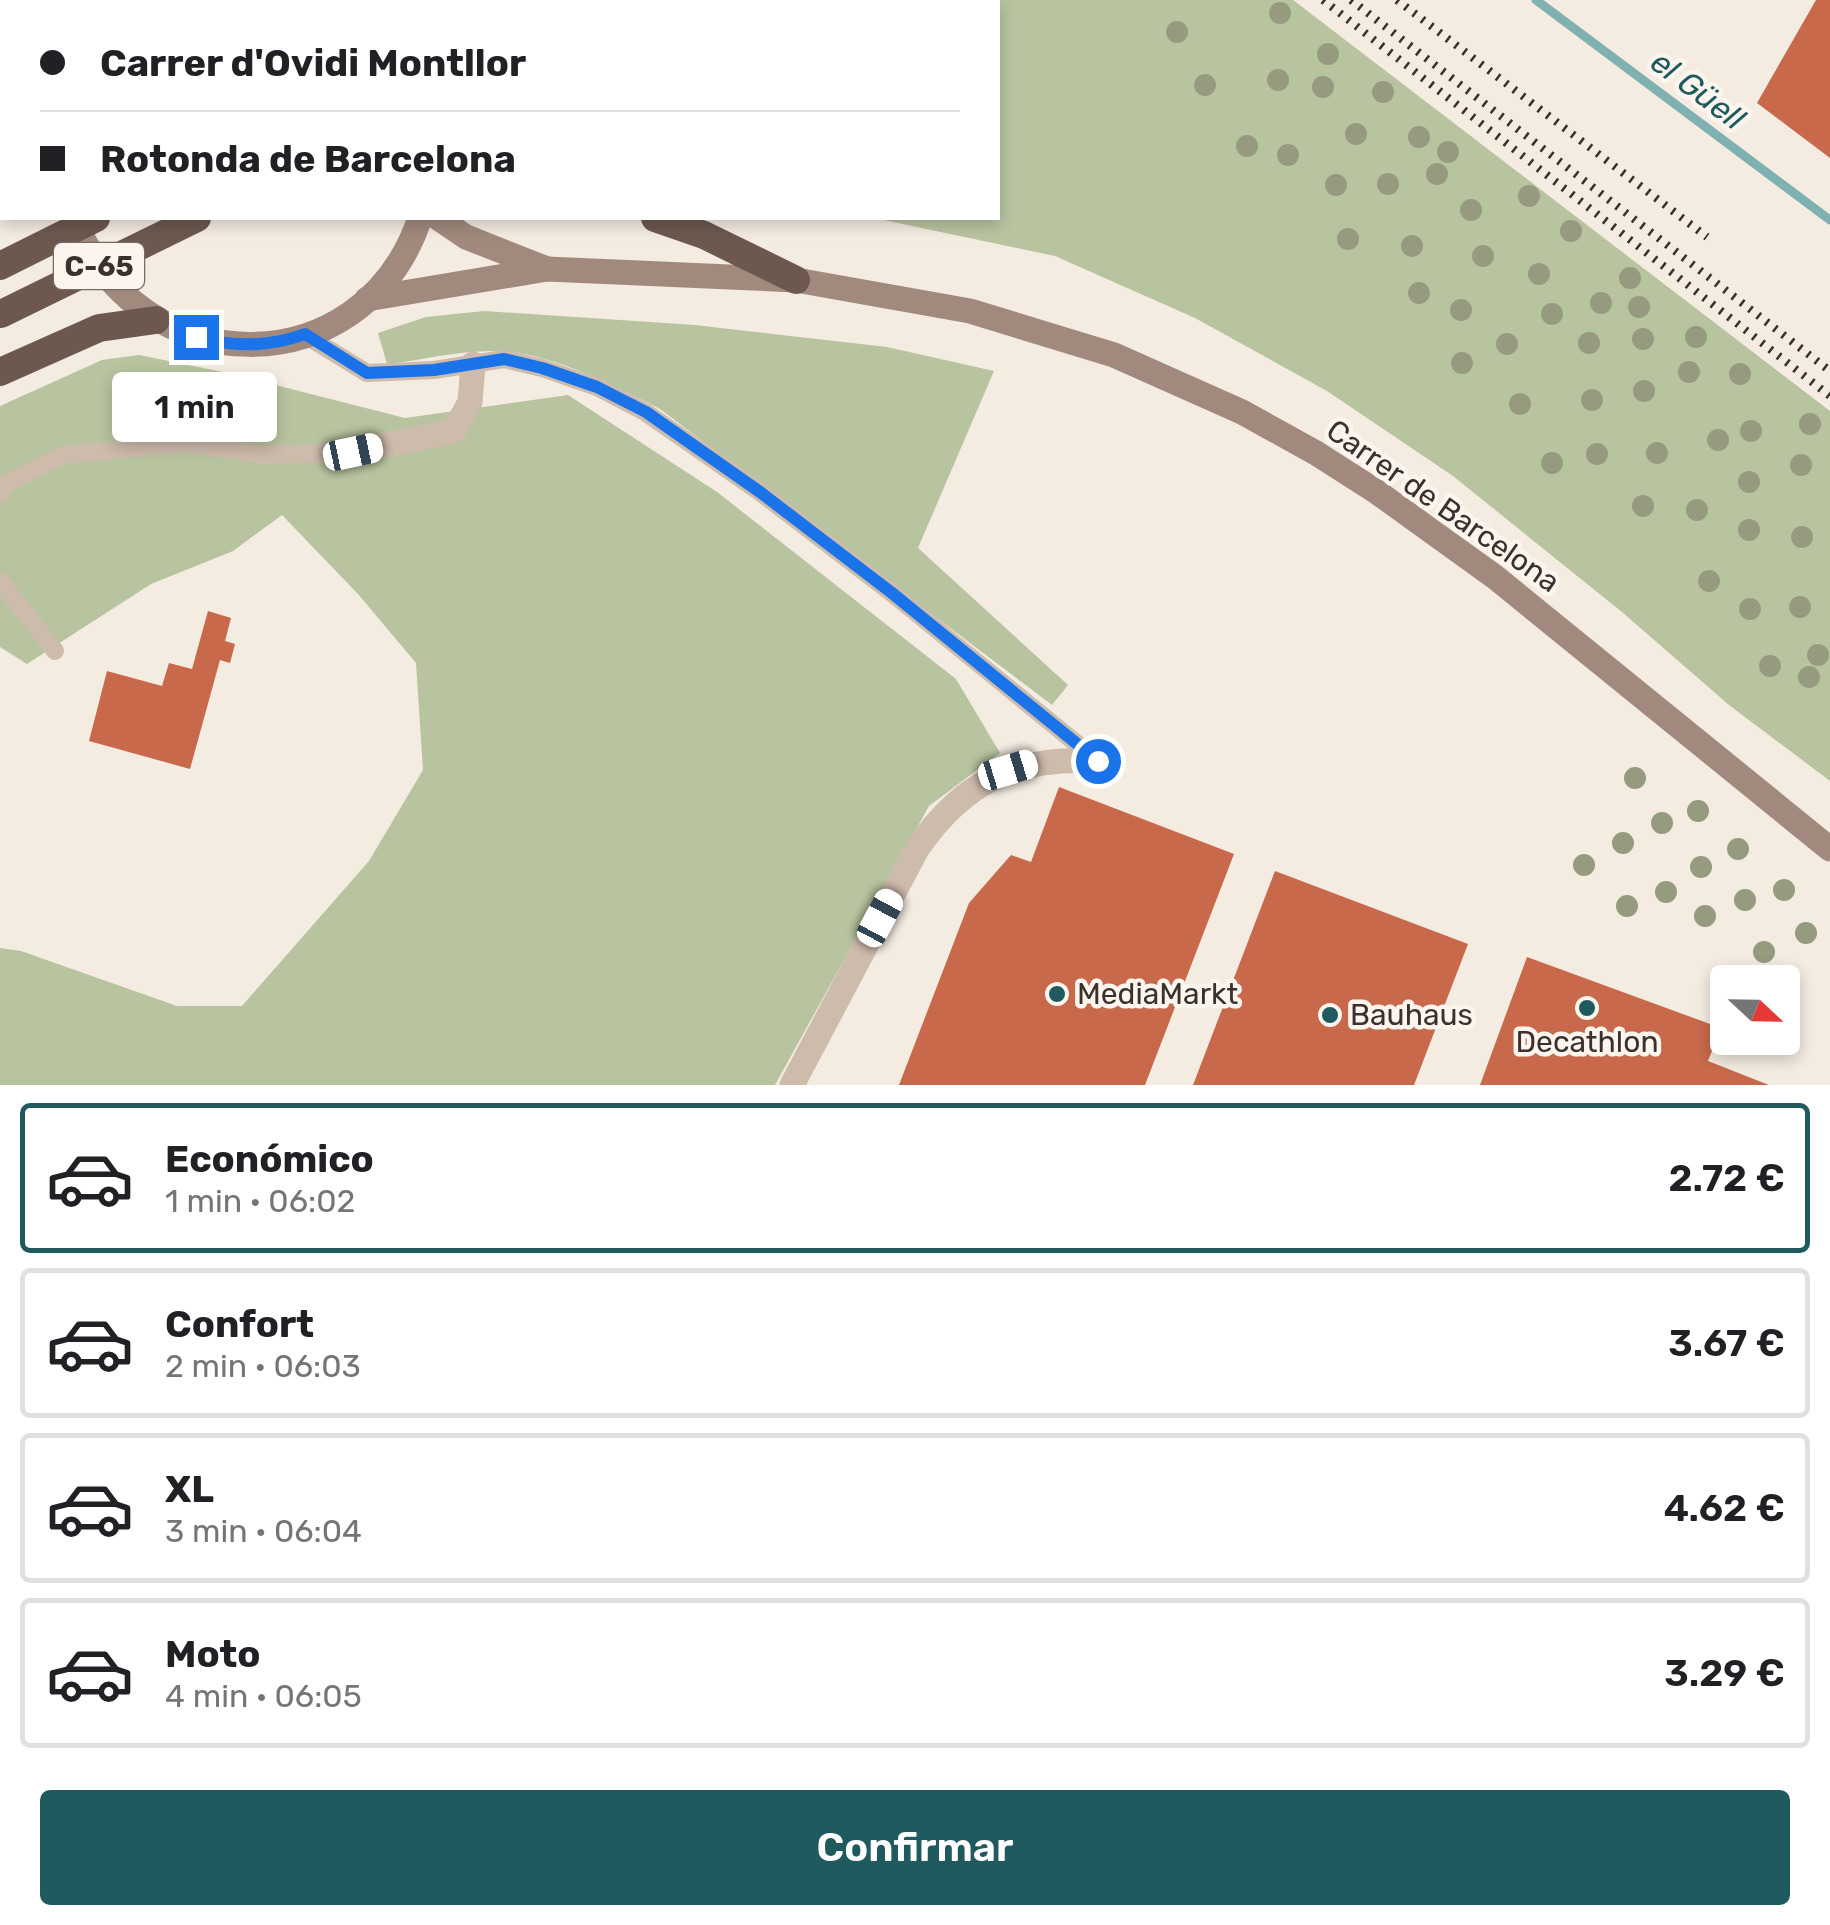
<!DOCTYPE html>
<html lang="es">
<meta charset="utf-8">
<style>
body{margin:0;font-family:Rubik,sans-serif;background:#f6f6f6;color:#202124;height:100vh;display:flex;flex-direction:column;font-size:38px;white-space:nowrap}
*{box-sizing:border-box;margin:0}
p{font-size:32px;color:#757577}
.icon{flex:none;width:55px;height:55px;fill:none;stroke:currentColor;stroke-width:2;stroke-linecap:round;stroke-linejoin:round}
.map{position:relative;height:1085px;overflow:hidden}
.panel{display:flex;flex-direction:column;background:#fff;flex:1}
.panel>*{flex:none}
.hud{position:absolute;left:0px;top:0px;width:1000px;height:220px;box-shadow:0 5px 15px #0003;display:grid;align-content:center;height:220px;padding:0 40px;background:#fff}
.needle{width:65px;rotate:112deg}
.fabs{position:absolute;left:1710px;top:965px;display:grid;gap:20px}
.fabs a{display:grid;place-items:center;width:90px;height:90px;border-radius:10px;background:#fff;box-shadow:0 5px 15px #0003;font-size:50px}
.end{position:absolute;width:45px;height:45px;margin:-22px;border:12px solid #1a73e8;background:#fff;box-shadow:0 0 0 5px #fff}
.from{border-radius:50%}
.bubble{position:absolute;height:70px;border-radius:10px;background:#fff;box-shadow:0 5px 15px #0003;font-size:32px;font-weight:600;line-height:70px;text-align:center}
.car{position:absolute;width:30px;height:60px;margin:-30px -15px;border-radius:12px;box-shadow:0 0 8px 2px #0007;background:linear-gradient(#fff 24%,#345 0 40%,#fff 0 76%,#345 0 86%,#fff 0)}
.hud b{display:flex;align-items:center;gap:35px;height:95px;font-size:38px}
.hud b+b{border-top:2px solid #e0e0e0}
.hud i{width:25px;height:25px;background:#202124}
ul{padding:18px 0 0;list-style:none}
li{display:flex;align-items:center;gap:30px;height:150px;margin:0 20px 15px;padding:0 20px;border:5px solid #e0e0e0;border-radius:10px}
li div{flex:1}
li b{display:block;font-size:38px}
li em{font-style:normal;font-weight:600}
li.active{border-color:#1f5a5e}
li>.icon{width:90px;height:90px;stroke-width:1.5}
.action{display:flex;gap:20px;margin-top:auto;padding:20px 40px}
.action a{flex:1;height:115px;border-radius:10px;background:#1f5a5e;color:#fff;font-size:40px;font-weight:600;line-height:115px;text-align:center}
.map>svg:first-child{display:block}
</style>
<div class="map">
<svg width="1830" height="1085" viewBox="0 0 1830 1085">
<rect width="100%" height="100%" fill="#f4ebe1"/>
<!-- green -->
<g fill="#b8c4a0">
<path d="M679,0H1293L1830,411V781L1729,705L1622,612L1453,476L1327,391L1195,318L1055,256L874,218H998V2H677Z"/>
<path d="M484,311L695,325L887,347L994,371L918,548L1068,685L1052,705L660,409C614,385 549,352 497,351C461,350 422,360 387,364L378,333L426,317Z"/>
<path d="M139,355L228,373L405,418L568,395L717,492L956,679L1000,753L929,806L775,1085H0V948L21,951L177,1006H242L369,861L423,770L416,663L358,594L282,515L233,551L151,584L27,664L0,647V406L102,360Z"/>
</g>
<g fill="none" stroke-linecap="round" stroke-linejoin="round">
<!-- stream -->
<path stroke="#7fb0b2" stroke-width="9" d="M1536,0L1830,220"/>
</g>
<!-- building -->
<g fill="#c8694b">
<path d="M1816,0H1830V158L1757,103Z"/>
<path d="M208,611L231,618L225,641L235,644L230,663L220,660L190,769L89,741L107,671L162,686L169,663L192,669Z"/>
<path d="M1059,787L1234,854L1145,1085H899L969,903L1011,855L1031,862Z"/>
<path d="M1275,871L1468,944L1414,1085H1193Z"/>
<path d="M1527,957L1721,1028L1708,1061L1769,1085H1480Z"/>
</g>
<g fill="none" stroke-linecap="round" stroke-linejoin="round">
<!-- service -->
<g stroke="#cdbbac" stroke-width="18">
<path d="M305,335L367,373L434,370L504,359L542,368L597,387L645,412L760,492L892,593L1098,761"/>
<path d="M0,495L4,485L63,455L185,443L265,455L353,452"/>
<path d="M0,581L55,651"/>
</g>
<!-- minor -->
<g stroke="#cdbbac" stroke-width="25">
<path d="M353,452L454,431L470,402L473,364"/>
<path d="M792,1085L917,849C963,781 1017,756 1098,761"/>
</g>
<!-- secondary -->
<g stroke="#a18a7d" stroke-width="25">
<path d="M117,0V2"/>
<path d="M327,0L332,2"/>
<path d="M162,2L167,0"/>
<path d="M74,218C137,384 362,389 420,218"/>
<path d="M438,218L466,237L547,269"/>
<path d="M367,299L547,269L796,280L970,311L1114,355L1242,412L1316,453L1377,492L1495,577L1830,849"/>
</g>
<!-- trunk -->
<g stroke="#6c584f" stroke-width="28">
<path d="M446,2L449,0"/>
<path d="M519,2L522,0"/>
<path d="M638,2L640,0"/>
<path d="M0,166L2,164"/>
<path d="M655,218L704,235L796,280"/>
<path d="M0,372L99,328L156,320"/>
</g>
<!-- rail -->
<g stroke="#3b302b" stroke-width="8" stroke-dasharray="2.5 8" stroke-linecap="butt">
<path d="M1323,0L1830,396"/>
<path d="M1351,0L1830,371"/>
<path d="M1397,0L1707,237"/>
</g>
<!-- trunk-bridge -->
<g stroke="#6c584f" stroke-width="28">
<path d="M0,266L96,218"/>
<path d="M1,314L197,218"/>
</g>
</g>
<!-- trees -->
<g fill="#969b7f">
<circle cx="1280" cy="13" r="11"/>
<circle cx="1177" cy="32" r="11"/>
<circle cx="1328" cy="54" r="11"/>
<circle cx="1278" cy="80" r="11"/>
<circle cx="1205" cy="85" r="11"/>
<circle cx="1323" cy="87" r="11"/>
<circle cx="1383" cy="92" r="11"/>
<circle cx="1356" cy="134" r="11"/>
<circle cx="1419" cy="137" r="11"/>
<circle cx="1247" cy="146" r="11"/>
<circle cx="1448" cy="152" r="11"/>
<circle cx="1288" cy="155" r="11"/>
<circle cx="1437" cy="174" r="11"/>
<circle cx="1388" cy="184" r="11"/>
<circle cx="1336" cy="185" r="11"/>
<circle cx="1529" cy="196" r="11"/>
<circle cx="1471" cy="210" r="11"/>
<circle cx="1571" cy="231" r="11"/>
<circle cx="1348" cy="239" r="11"/>
<circle cx="1412" cy="246" r="11"/>
<circle cx="1483" cy="256" r="11"/>
<circle cx="1539" cy="274" r="11"/>
<circle cx="1630" cy="278" r="11"/>
<circle cx="1419" cy="293" r="11"/>
<circle cx="1601" cy="303" r="11"/>
<circle cx="1639" cy="307" r="11"/>
<circle cx="1461" cy="310" r="11"/>
<circle cx="1552" cy="314" r="11"/>
<circle cx="1696" cy="337" r="11"/>
<circle cx="1643" cy="339" r="11"/>
<circle cx="1589" cy="343" r="11"/>
<circle cx="1507" cy="344" r="11"/>
<circle cx="1462" cy="363" r="11"/>
<circle cx="1689" cy="372" r="11"/>
<circle cx="1740" cy="374" r="11"/>
<circle cx="1644" cy="391" r="11"/>
<circle cx="1592" cy="400" r="11"/>
<circle cx="1520" cy="404" r="11"/>
<circle cx="1810" cy="424" r="11"/>
<circle cx="1751" cy="431" r="11"/>
<circle cx="1718" cy="440" r="11"/>
<circle cx="1657" cy="453" r="11"/>
<circle cx="1597" cy="454" r="11"/>
<circle cx="1552" cy="463" r="11"/>
<circle cx="1801" cy="465" r="11"/>
<circle cx="1749" cy="482" r="11"/>
<circle cx="1643" cy="506" r="11"/>
<circle cx="1697" cy="510" r="11"/>
<circle cx="1749" cy="530" r="11"/>
<circle cx="1802" cy="537" r="11"/>
<circle cx="1709" cy="581" r="11"/>
<circle cx="1800" cy="607" r="11"/>
<circle cx="1750" cy="609" r="11"/>
<circle cx="1818" cy="655" r="11"/>
<circle cx="1770" cy="666" r="11"/>
<circle cx="1809" cy="677" r="11"/>
<circle cx="1635" cy="778" r="11"/>
<circle cx="1698" cy="811" r="11"/>
<circle cx="1662" cy="823" r="11"/>
<circle cx="1623" cy="843" r="11"/>
<circle cx="1738" cy="849" r="11"/>
<circle cx="1584" cy="865" r="11"/>
<circle cx="1701" cy="867" r="11"/>
<circle cx="1784" cy="890" r="11"/>
<circle cx="1666" cy="892" r="11"/>
<circle cx="1745" cy="900" r="11"/>
<circle cx="1627" cy="906" r="11"/>
<circle cx="1705" cy="916" r="11"/>
<circle cx="1806" cy="933" r="11"/>
<circle cx="1764" cy="952" r="11"/>
</g>
<g fill="none" stroke-linecap="round" stroke-linejoin="round">
<!-- route -->
<path stroke="#1a73e8" stroke-width="12" d="M196,337C232,347 270,347 305,334L367,373L434,370L504,359L542,368L597,387L646,412L760,492L892,593L1098,761"/>
</g>
<!-- markers -->
<g fill="#1f5a5e" stroke="#fbf5ee" stroke-width="4">
<circle cx="1057" cy="994" r="10"/>
<circle cx="1587" cy="1008" r="10"/>
<circle cx="1330" cy="1015" r="10"/>
</g>
<g text-anchor="middle" dominant-baseline="central" stroke-width="9" stroke-linejoin="round" paint-order="stroke">
<!-- shield labels -->
<rect fill="#fbf5ee" stroke="#756b66" stroke-width="2.5" x="54" y="243" width="90" height="46" rx="8"/>
<g font-size="28" font-weight="bold" fill="#3b302b">
<text x="99" y="266">C-65</text>
</g>
<!-- street labels -->
<g font-size="30" fill="#3b302b" stroke="#fbf5ee">
<text transform="translate(1443 506) rotate(35)">Carrer de Barcelona</text>
</g>
<!-- poi labels -->
<g font-size="30" fill="#3b302b" stroke="#fbf5ee" text-anchor="start">
<text x="1077" y="994">MediaMarkt</text>
<text x="1350" y="1015">Bauhaus</text>
<text x="1587" y="1042" text-anchor="middle">Decathlon</text>
</g>
<!-- water labels -->
<g font-size="32" font-style="italic" fill="#1f5a5e" stroke="#fbf5ee">
<text transform="translate(1698 90) rotate(37)">el Güell</text>
</g>
</g>
</svg>
<div class="fabs">
<a><svg class="needle" viewBox="-14 -14 28 28"><path d="M0-13l5 13h-10z" fill="#e53935"/><path d="M0 13l5-13h-10z" fill="#757577"/></svg></a>
</div>
<i class="end from" style="left:1098px;top:761px"></i>
<i class="end" style="left:196px;top:337px"></i>
<div class="bubble" style="left:112px;top:372px;width:165px">1 min</div>
<i class="car" style="left:353px;top:452px;rotate:78deg"></i>
<i class="car" style="left:1008px;top:770px;rotate:73deg"></i>
<i class="car" style="left:880px;top:918px;rotate:28deg"></i>
<div class="hud">
<b><i class="from"></i>Carrer d'Ovidi Montllor</b>
<b><i></i>Rotonda de Barcelona</b>
</div>
</div>
<section class="panel">
<ul>
<li class="active"><svg class="icon" aria-label="car" viewBox="0 0 24 24"><path d="M5 17H2v-5l4-1 3-4h7l3 4 3 1v5h-3M9 17h6M6 11h13"/><circle cx="7" cy="17" r="2"/><circle cx="17" cy="17" r="2"/></svg><div><b>Económico</b><p>1 min · 06:02</p></div><em>2.72 €</em></li>
<li><svg class="icon" aria-label="car" viewBox="0 0 24 24"><path d="M5 17H2v-5l4-1 3-4h7l3 4 3 1v5h-3M9 17h6M6 11h13"/><circle cx="7" cy="17" r="2"/><circle cx="17" cy="17" r="2"/></svg><div><b>Confort</b><p>2 min · 06:03</p></div><em>3.67 €</em></li>
<li><svg class="icon" aria-label="car" viewBox="0 0 24 24"><path d="M5 17H2v-5l4-1 3-4h7l3 4 3 1v5h-3M9 17h6M6 11h13"/><circle cx="7" cy="17" r="2"/><circle cx="17" cy="17" r="2"/></svg><div><b>XL</b><p>3 min · 06:04</p></div><em>4.62 €</em></li>
<li><svg class="icon" aria-label="car" viewBox="0 0 24 24"><path d="M5 17H2v-5l4-1 3-4h7l3 4 3 1v5h-3M9 17h6M6 11h13"/><circle cx="7" cy="17" r="2"/><circle cx="17" cy="17" r="2"/></svg><div><b>Moto</b><p>4 min · 06:05</p></div><em>3.29 €</em></li>
</ul>
<div class="action"><a>Confirmar</a></div>
</section>
